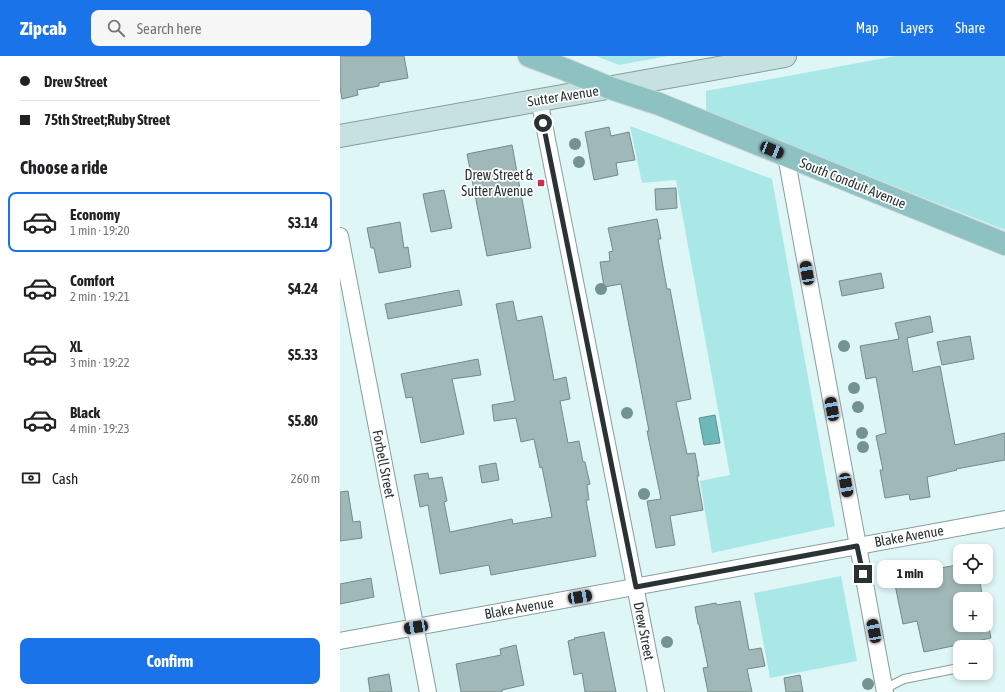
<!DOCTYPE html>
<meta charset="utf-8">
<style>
body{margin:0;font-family:"Asap Condensed",sans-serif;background:#f6f6f6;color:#202124;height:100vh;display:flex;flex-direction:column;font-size:15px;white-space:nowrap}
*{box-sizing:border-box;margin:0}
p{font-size:13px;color:#757577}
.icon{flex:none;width:22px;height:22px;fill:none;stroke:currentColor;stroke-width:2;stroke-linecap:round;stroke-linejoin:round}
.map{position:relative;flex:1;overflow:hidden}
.drawer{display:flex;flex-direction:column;background:#fff;width:340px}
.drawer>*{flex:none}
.top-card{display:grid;align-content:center;height:88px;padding:0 20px;background:#fff}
.fabs{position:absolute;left:613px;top:488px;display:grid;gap:8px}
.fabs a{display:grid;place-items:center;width:40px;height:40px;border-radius:8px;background:#fff;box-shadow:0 2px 6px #0003;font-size:20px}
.end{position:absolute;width:18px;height:18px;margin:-9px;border:5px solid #293333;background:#fff;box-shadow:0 0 0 2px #fff}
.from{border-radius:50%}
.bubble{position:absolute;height:28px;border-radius:8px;background:#fff;box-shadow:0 2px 6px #0003;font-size:13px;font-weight:700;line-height:28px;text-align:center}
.car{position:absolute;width:12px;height:24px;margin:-12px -6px;border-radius:5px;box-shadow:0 0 3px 1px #0007;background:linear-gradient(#222 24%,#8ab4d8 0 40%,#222 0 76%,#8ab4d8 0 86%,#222 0)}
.top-card b{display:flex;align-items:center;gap:14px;height:38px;font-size:15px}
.top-card b+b{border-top:1px solid #e0e0e0}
.top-card i{width:10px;height:10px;background:#202124}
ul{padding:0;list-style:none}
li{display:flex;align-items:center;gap:12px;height:60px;margin:0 8px 6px;padding:0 12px;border:2px solid transparent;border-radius:8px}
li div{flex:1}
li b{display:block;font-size:15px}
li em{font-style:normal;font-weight:700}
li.on{border-color:#1a73e8}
li>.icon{width:36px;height:36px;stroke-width:1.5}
h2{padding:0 20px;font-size:18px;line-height:48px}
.pay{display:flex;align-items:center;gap:10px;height:44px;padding:0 20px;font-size:15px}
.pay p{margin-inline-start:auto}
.primary-button{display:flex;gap:8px;margin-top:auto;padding:8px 20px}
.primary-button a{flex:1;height:46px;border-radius:8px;background:#1a73e8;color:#fff;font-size:16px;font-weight:700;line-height:46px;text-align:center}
header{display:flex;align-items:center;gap:24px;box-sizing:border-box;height:56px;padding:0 20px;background:#1a73e8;color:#fff}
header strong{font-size:19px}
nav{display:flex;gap:22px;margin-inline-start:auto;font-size:14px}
.search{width:280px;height:36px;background:#f6f6f6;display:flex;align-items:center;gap:10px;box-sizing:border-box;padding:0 14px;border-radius:8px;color:#757577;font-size:15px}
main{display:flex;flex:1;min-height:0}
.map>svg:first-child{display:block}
</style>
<header>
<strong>Zipcab</strong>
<div class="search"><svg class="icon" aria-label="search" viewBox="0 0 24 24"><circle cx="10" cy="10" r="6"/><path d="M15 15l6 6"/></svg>Search here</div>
<nav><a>Map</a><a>Layers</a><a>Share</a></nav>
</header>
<main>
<section class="drawer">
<div class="top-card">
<b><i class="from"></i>Drew Street</b>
<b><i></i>75th Street;Ruby Street</b>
</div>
<h2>Choose a ride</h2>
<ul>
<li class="on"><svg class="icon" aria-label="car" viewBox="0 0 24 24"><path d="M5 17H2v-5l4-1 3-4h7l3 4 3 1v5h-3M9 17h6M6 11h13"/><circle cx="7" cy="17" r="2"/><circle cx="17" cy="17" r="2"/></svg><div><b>Economy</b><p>1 min · 19:20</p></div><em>$3.14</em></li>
<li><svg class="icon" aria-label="car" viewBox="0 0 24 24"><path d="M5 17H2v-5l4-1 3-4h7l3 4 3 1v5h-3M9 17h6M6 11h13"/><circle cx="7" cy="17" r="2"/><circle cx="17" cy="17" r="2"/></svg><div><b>Comfort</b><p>2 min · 19:21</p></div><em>$4.24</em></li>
<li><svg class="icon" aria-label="car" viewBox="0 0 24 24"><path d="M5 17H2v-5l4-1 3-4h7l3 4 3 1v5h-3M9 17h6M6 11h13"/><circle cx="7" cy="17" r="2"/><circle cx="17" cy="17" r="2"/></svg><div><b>XL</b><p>3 min · 19:22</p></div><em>$5.33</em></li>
<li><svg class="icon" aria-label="car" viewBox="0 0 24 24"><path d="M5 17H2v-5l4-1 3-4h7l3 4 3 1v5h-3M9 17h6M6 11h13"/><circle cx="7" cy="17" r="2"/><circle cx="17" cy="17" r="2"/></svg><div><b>Black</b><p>4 min · 19:23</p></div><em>$5.80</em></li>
</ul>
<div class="pay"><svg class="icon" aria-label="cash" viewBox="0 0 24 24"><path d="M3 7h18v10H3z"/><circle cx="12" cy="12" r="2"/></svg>Cash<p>260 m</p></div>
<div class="primary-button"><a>Confirm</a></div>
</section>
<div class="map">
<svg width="665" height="636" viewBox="0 0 665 636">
<rect width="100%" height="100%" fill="#def6f6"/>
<!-- green -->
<g fill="#a9e8e7">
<path d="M256,0H327L279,9Z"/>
<path d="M556,0H665V174L366,56V35Z"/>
<path d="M290,70L432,123L495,470L372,497L360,425L390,419L336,124L302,127Z"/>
<path d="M501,520L517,605L430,622L414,537Z"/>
</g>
<!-- water -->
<path fill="#6db9b9" stroke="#599191" d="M375,359L380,387L364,389L359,362Z"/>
<!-- building -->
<g fill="#a1b8b8" stroke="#748a89">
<path d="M0,0H64L68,22L39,27V30L17,34L18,39L2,43L0,31Z"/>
<path d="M269,71L271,80L289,76L295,104L276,107L278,119L254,124L245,76Z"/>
<path d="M172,89L191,192L147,200L127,98Z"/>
<path d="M336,132L337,152L316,154L315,133Z"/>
<path d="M104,134L112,172L91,176L83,138Z"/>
<path d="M317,163L321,183H318L327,233H330L351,343L336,346L347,398L355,397L359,420H357L363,454L330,460L335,489L316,492L307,445L321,443L307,375H309L281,228L264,231L260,206L270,205L269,196L273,195L268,172Z"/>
<path d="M60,166L64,192L68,191L71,211L39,217L34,192H31L27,172Z"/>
<path d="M541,217L544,232L502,240L499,225Z"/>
<path d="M119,234L122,249L48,263L45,248Z"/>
<path d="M173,245L177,265L202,260L214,324L226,321L230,343L220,345L228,387L239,385L243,406H245L250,428L247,429L249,444H246L256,500L151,519L149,509L100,518L88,449L80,451L74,419L88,417L89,423L102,421L107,445L104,446L110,476L172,463L173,468L212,461L202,411L200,412L194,383L181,386L176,362L154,365L152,349L175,345L156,248Z"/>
<path d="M590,260L593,276L567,282L573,316L600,310L615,389L665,377V404L616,413L617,414L587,421L590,441L570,444L569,438L545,442L540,414H543L536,380L546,377L536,321L526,323L520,290L559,283L555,267Z"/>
<path d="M630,280L634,303L602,309L597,286Z"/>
<path d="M138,303L141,319L112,323L124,378L81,387L72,341L66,342L61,318Z"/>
<path d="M156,407L159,424L142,427L139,410Z"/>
<path d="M8,435L13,466L20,465L22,482L0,485V436Z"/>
<path d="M620,507V521H639L643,543H620V569H646V557L651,582L584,596L577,565L563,568L553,519L573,515V517L617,509V508Z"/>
<path d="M31,522L34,541L0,548V528Z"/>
<path d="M400,545L409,594L421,592L425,610L407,613L412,636H368L363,612L368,611L359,568H358L355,551L376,547L377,549Z"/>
<path d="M264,576L276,636H245L242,617L234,619L228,585L235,583L234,582Z"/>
<path d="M176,589L184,629L162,634V636H121L116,608L161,599L160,593Z"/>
<path d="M49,618L52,636H30L28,622Z"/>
<path d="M460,619L463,636H446L444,622Z"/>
</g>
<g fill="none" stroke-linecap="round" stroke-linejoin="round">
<defs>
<path id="lane" d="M544,633L564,623L614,613"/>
<g id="street">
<path d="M199,43L316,636"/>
<path d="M446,100L545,636"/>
<path d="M0,180L88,636"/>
<path d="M0,585L665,463"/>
</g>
<path id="secondary" d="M0,80C148,53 297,27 445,0"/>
<path id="primary" d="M189,0L224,13L270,32L319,48L665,188"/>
</defs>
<!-- lane casing -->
<use href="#lane" stroke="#879e9e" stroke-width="10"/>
<!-- street casing -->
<use href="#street" stroke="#879e9e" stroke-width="18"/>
<!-- secondary casing -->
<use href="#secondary" stroke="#879e9e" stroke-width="24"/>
<!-- primary casing -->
<use href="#primary" stroke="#d4d6d6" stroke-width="24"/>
<!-- lane -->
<use href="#lane" stroke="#fff" stroke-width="8"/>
<!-- street -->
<use href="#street" stroke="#fff" stroke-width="16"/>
<!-- secondary -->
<use href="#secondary" stroke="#c7e1e1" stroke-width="22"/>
<!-- primary -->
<use href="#primary" stroke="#8ec2c2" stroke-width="22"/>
</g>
<!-- trees -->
<g fill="#739292">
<circle cx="235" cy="88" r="6"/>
<circle cx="239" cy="106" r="6"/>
<circle cx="261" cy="233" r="6"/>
<circle cx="504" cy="290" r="6"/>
<circle cx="514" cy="332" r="6"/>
<circle cx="518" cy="351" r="6"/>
<circle cx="287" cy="357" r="6"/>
<circle cx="522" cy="377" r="6"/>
<circle cx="523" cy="391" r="6"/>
<circle cx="304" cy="438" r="6"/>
<circle cx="327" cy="586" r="6"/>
<circle cx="528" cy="628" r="6"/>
</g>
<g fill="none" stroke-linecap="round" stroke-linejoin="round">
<!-- route -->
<path stroke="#293333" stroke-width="5" d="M203,67L296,531L517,490L523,518"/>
</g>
<!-- markers -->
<rect fill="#c3324e" stroke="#fff" stroke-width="1.5" x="197" y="123" width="8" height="8" rx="2"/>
<g text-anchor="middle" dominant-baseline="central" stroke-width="3.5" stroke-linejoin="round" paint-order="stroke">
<!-- street labels -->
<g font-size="14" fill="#293333" stroke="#fff">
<text transform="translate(223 40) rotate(-9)">Sutter Avenue</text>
<text transform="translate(513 127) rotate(22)">South Conduit Avenue</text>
<text transform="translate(44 408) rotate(79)">Forbell Street</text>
<text transform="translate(569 480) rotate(-10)">Blake Avenue</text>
<text transform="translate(179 552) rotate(-10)">Blake Avenue</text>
<text transform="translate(304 575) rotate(79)">Drew Street</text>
</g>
<!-- poi labels -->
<g font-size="14" fill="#293333" stroke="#fff" text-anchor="end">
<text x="193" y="119">Drew Street &amp;<tspan x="193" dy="16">Sutter Avenue</tspan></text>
</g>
</g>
</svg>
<div class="fabs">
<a><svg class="icon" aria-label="locate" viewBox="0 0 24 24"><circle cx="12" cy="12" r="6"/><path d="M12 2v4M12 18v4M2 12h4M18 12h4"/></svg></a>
<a>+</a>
<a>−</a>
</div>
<i class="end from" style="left:203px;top:67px"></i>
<i class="end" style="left:523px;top:518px"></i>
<div class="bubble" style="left:537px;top:504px;width:66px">1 min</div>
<i class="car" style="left:432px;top:94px;rotate:112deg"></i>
<i class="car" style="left:467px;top:217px;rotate:350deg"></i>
<i class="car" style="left:492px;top:353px;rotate:350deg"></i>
<i class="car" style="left:506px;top:429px;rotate:170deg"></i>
<i class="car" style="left:240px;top:541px;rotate:80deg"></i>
<i class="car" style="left:76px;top:571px;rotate:260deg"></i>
<i class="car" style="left:534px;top:575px;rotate:349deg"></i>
</div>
</main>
